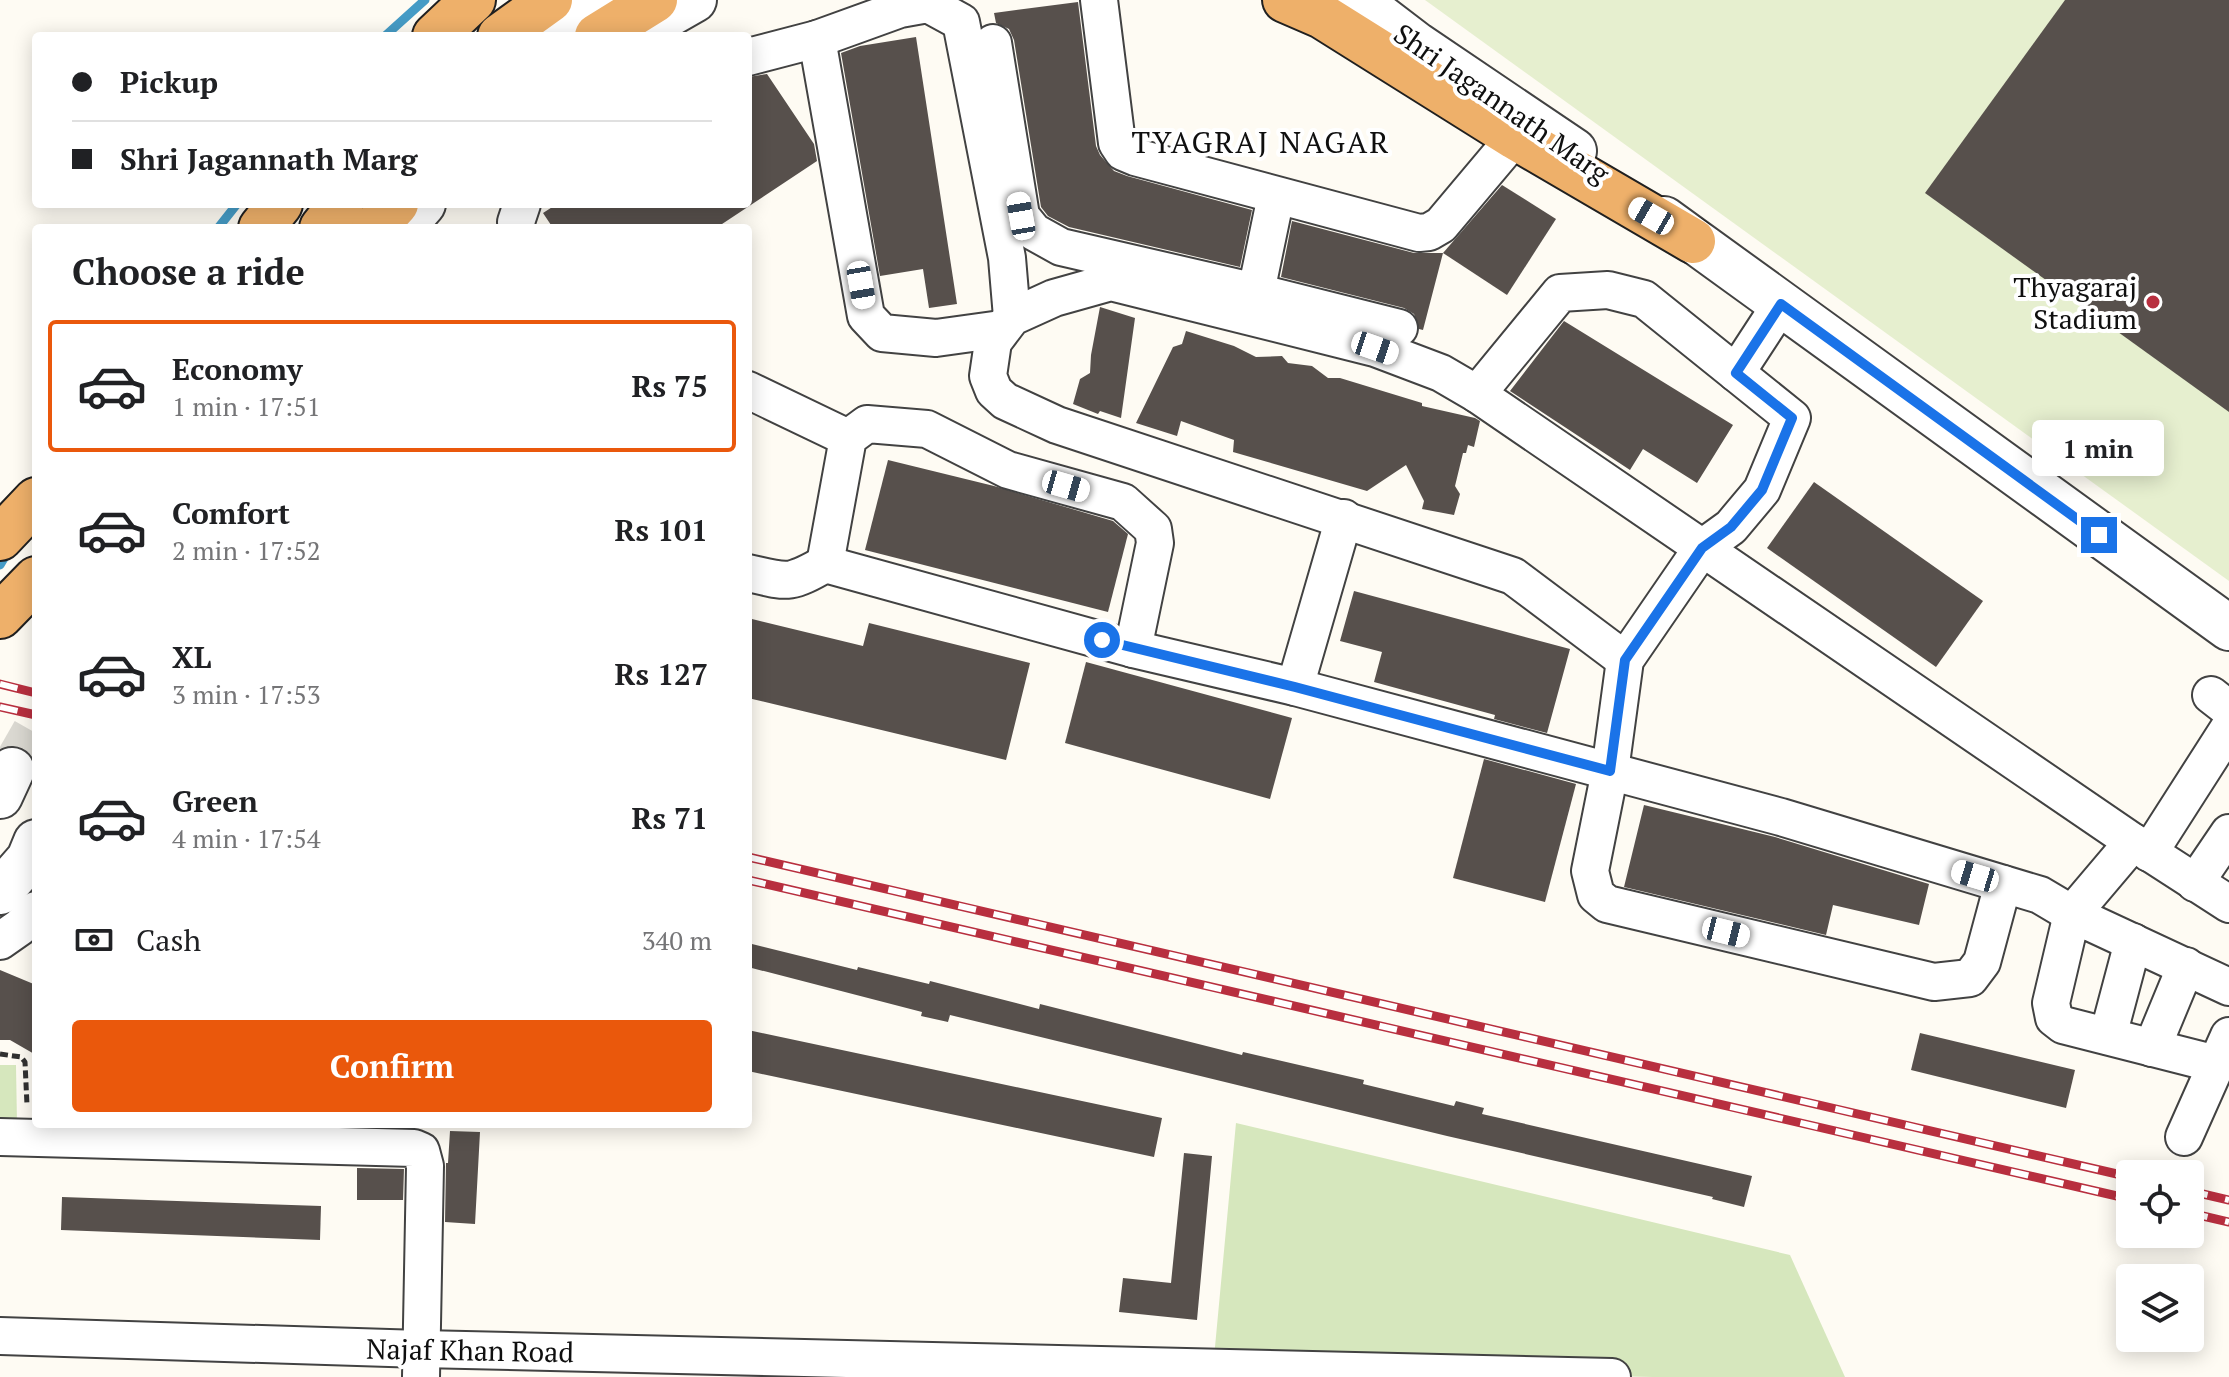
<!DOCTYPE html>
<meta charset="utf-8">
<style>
body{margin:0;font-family:"PT Serif",serif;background:#f6f6f6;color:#202124;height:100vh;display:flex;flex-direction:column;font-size:30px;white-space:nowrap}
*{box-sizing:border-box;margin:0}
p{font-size:26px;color:#757577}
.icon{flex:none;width:44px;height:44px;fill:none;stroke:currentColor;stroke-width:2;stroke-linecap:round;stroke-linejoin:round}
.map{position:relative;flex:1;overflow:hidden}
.panel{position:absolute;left:32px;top:224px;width:720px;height:904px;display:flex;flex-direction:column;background:#fff;border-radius:8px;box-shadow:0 4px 20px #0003}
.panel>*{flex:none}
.top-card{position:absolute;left:32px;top:32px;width:720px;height:176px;border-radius:8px;box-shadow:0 4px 20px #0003;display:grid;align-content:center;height:176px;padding:0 40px;background:#fff}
.controls{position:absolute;left:2116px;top:1160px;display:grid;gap:16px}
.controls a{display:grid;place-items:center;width:88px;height:88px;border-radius:8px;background:#fff;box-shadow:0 4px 20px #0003;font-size:40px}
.end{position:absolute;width:36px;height:36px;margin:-18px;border:10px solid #1a73e8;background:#fff;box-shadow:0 0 0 4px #fff}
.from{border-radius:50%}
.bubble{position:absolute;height:56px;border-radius:8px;background:#fff;box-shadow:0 4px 20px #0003;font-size:26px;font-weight:800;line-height:56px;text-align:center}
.car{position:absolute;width:24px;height:48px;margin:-24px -12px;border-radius:10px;box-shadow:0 0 6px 2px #0007;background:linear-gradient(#fff 24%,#345 0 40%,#fff 0 76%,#345 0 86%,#fff 0)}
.top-card b{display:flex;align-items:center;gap:28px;height:76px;font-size:30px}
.top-card b+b{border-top:2px solid #e0e0e0}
.top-card i{width:20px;height:20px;background:#202124}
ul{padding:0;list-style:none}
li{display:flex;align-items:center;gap:24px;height:132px;margin:0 16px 12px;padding:0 24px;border:4px solid transparent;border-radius:8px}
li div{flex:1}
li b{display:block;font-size:30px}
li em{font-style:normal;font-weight:800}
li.current{border-color:#ea580c}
li>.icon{width:72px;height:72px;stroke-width:1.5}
h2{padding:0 40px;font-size:36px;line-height:96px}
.pay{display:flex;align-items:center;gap:20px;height:88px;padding:0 40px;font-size:30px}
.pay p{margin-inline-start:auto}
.primary-button{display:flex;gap:16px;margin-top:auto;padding:16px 40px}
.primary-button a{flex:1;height:92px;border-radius:8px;background:#ea580c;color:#fff;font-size:32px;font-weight:800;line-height:92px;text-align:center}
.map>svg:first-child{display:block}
</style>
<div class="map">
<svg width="2229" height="1377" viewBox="0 0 2229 1377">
<rect width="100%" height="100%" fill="#fefbf3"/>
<!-- green -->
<g fill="#d6e7bd">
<path d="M0,1065H16L17,1123H0Z"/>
<path d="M1236,1123L1790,1255L1845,1377H1653L1213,1368Z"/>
</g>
<!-- pitch -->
<path fill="#e6efcf" d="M1425,0H2229V581Z"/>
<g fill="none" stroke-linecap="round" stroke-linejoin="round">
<!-- stream -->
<g stroke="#459bc5" stroke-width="9">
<path d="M385,36L425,0"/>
<path d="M218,228L237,204"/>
<path d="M0,565L9,550"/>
</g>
</g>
<!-- building -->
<g fill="#57504c">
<path d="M2065,0H2229V412L1925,193Z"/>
<path d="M1078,2L1096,146L1100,155L1114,171L1127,176L1252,210L1240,267L1069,227L1048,216L1041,207L1014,40L1009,29L996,23L994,13Z"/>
<path d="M916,37L957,304L929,308L923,269L880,276L841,53L860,46Z"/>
<path d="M767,74L814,144L817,161L716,228H553L543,213L557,204H748V77Z"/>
<path d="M1502,185L1556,219L1507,295L1443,253Z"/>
<path d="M1292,221L1414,253H1443L1423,330L1419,329L1414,314L1404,308L1281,277Z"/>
<path d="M1100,307L1135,318L1121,418L1100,411L1098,414L1073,404L1080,379L1090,373L1091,355Z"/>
<path d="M1564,321L1733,425L1697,483L1643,449L1630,470L1510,391Z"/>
<path d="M1186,331L1234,346L1256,357L1282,356L1288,363L1312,366L1328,378H1340L1422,403V406L1475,418L1480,421L1474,447L1468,445L1466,453H1463L1455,486L1460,494L1454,515L1422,509L1424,501L1406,465L1367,491L1233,452L1234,440L1181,421L1177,436L1136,423L1173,347L1182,344Z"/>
<path d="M888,460L994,486L1113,521L1128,534L1108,612L865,550Z"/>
<path d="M1814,482L1983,601L1936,667L1767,548Z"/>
<path d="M1354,591L1570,649L1547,733L1494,719L1495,715L1374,682L1382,652L1340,641Z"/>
<path d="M748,618L863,646L869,623L1030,663L1006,760L748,698Z"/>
<path d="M1086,662L1292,718L1270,799L1065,743Z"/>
<path d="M1484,759L1576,784L1545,902L1453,878Z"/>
<path d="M1644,805L1775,837L1929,884L1919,925L1833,905L1826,935L1624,887Z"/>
<path d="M748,943L857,970L858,967L929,984L930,981L1039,1009L1040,1004L1242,1055L1243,1052L1364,1080L1363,1084L1454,1106L1456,1101L1484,1108L1482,1114L1752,1176L1744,1207L1712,1199L1713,1197L1447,1136L950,1015L948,1022L921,1016L922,1012L748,967Z"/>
<path d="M0,970L36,985V1055L10,1040H0Z"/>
<path d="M748,1030L1162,1118L1154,1157L748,1071Z"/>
<path d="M1920,1033L2075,1070L2066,1108L1911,1070Z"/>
<path d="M450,1131L480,1132L475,1224L445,1222L446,1163H448Z"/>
<path d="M1184,1153L1212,1156L1197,1320L1119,1312L1123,1278L1171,1283Z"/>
<path d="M357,1168L404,1169L403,1200H357Z"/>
<path d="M62,1197L321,1206L320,1240L61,1230Z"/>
</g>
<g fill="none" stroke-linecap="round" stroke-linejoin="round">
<!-- tertiary-tunnel -->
<path stroke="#dad8d1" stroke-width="44" stroke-dasharray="44 22" stroke-linecap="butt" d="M12,770L36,728"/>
<defs>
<g id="minor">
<path d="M1099,0L1117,143L1123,152L1135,157L1419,233L1429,232L1441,225L1515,137"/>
<path d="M817,39L866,316L882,333L936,338L1001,329"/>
<path d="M993,43L1021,216L1034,232L1061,247L1256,292L1276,196"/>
<path d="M748,57L817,39L900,9L928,4L961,22L1007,258L1012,317"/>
<path d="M517,228L516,222L522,204"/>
<path d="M1256,292L1399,328"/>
<path d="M1736,373L1781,304"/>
<path d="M748,390L848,438"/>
<path d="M1477,394L1560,293L1608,290L1644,299L1792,418L1762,490L1731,527L1702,548L1625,660L1610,771L1590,871L1596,895L1607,904L1934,982L1970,978L1982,962L2003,884"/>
<path d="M825,564L848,438L867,424L927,429L1008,470L1123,502L1153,529L1155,543L1133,649"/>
<path d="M748,573C788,582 788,585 825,564L1133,649L1295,687L1781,817L2040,895L2072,914L2133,842"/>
<path d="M1625,660L1513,576L1057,425L1005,401L994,391L988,376L993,342L1012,317L1054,298L1111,282L1375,348L1441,373L1477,394L2133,842L2229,904"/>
<path d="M1295,687L1344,518"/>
<path d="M2211,695L2229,709"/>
<path d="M2149,853L2229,728"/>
<path d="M2195,883L2229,833"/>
<path d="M0,941L20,927L36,910"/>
<path d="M2108,1036L2133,942"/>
<path d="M2152,1048L2186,966"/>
<path d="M2216,1064L2063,1025L2054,1018L2051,1003L2072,914L2229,987"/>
<path d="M0,1137L414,1148L421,1151L425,1166L421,1377"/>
<path d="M2184,1137L2229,1036"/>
<path d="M0,1336L421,1349L1612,1377"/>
</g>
<g id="tertiary">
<path d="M1358,0L1417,45L1574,151"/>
<path d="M556,36L610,0"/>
<path d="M631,36L694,0"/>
<path d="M1664,219L2229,628"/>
<path d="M402,228L423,204"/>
<path d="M0,796L12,770"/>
<path d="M0,892L29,859L36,842"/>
</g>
<g id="trunk">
<path d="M1285,0L1322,16L1515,137L1693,241"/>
<path d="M435,36L473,0"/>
<path d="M500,36L550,0"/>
<path d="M597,36L655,0"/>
<path d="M261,228L280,204"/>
<path d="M322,228L341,204"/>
<path d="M374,228L396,204"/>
<path d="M0,538L36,500"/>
<path d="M0,616L36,579"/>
</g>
</defs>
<!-- minor casing -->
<use href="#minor" stroke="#424242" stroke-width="40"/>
<!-- tertiary casing -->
<use href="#tertiary" stroke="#424242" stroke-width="48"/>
<!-- trunk casing -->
<use href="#trunk" stroke="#202020" stroke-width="48"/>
<!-- path -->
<path stroke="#313131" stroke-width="5" stroke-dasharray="8 4" stroke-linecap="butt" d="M0,1054L21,1057L25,1062L27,1105"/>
<!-- minor -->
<use href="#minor" stroke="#fff" stroke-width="36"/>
<!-- tertiary -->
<use href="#tertiary" stroke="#fff" stroke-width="44"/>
<!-- trunk -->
<use href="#trunk" stroke="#eeb06a" stroke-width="44"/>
<defs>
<g id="rail">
<path d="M0,684L36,693"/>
<path d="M0,707L36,715"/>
<path d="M748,857L2130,1177"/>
<path d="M748,880L2130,1199"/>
<path d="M2190,1191L2229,1200"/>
<path d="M2190,1213L2229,1222"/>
</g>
</defs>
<!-- rail casing -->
<use href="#rail" stroke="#b82f3f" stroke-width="9"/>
<!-- rail -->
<use href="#rail" stroke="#fff" stroke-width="6" stroke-dasharray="18" stroke-linecap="butt"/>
</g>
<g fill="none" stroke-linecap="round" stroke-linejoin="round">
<!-- route -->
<path stroke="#1a73e8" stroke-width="10" d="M1102,640L1295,687L1610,771L1625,660L1702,548L1731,527L1762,490L1792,418L1736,373L1781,304L2099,535"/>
</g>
<!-- markers -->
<circle fill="#b82f3f" stroke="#fff" stroke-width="3" cx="2153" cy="302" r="8"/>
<g text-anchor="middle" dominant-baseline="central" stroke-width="8" stroke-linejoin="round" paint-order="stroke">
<!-- street labels -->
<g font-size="28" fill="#0f0f0f" stroke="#fff">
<text transform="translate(1502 103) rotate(35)">Shri Jagannath Marg</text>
<text transform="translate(470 1350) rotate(1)">Najaf Khan Road</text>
</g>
<!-- poi labels -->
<g font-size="28" fill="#0f0f0f" stroke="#fff" text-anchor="end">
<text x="2137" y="286">Thyagaraj<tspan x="2137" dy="32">Stadium</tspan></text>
</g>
<!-- neighbourhood labels -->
<g font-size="30" letter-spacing="2" fill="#0f0f0f" stroke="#fff">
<text x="1261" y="142">TYAGRAJ NAGAR</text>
</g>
</g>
</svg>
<div class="controls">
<a><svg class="icon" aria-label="locate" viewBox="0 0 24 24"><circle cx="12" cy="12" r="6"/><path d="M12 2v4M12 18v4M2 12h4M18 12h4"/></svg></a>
<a><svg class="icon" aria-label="layers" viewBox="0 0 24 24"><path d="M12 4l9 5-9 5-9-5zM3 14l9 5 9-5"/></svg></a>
</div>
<i class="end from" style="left:1102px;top:640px"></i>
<i class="end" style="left:2099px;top:535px"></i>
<div class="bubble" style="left:2032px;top:420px;width:132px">1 min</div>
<i class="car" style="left:1021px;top:216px;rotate:350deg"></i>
<i class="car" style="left:1651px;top:216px;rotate:300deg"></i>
<i class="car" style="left:861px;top:285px;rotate:170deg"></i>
<i class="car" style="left:1375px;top:348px;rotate:109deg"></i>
<i class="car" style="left:1066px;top:486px;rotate:106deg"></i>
<i class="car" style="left:1975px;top:876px;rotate:287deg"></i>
<i class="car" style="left:1726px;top:932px;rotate:104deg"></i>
<div class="top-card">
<b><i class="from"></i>Pickup</b>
<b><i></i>Shri Jagannath Marg</b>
</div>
<section class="panel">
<h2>Choose a ride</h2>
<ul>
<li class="current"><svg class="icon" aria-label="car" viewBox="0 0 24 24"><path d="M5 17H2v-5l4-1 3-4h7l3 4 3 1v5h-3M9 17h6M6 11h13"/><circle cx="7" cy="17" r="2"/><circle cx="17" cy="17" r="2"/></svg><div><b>Economy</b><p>1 min · 17:51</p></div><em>Rs 75</em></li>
<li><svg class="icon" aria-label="car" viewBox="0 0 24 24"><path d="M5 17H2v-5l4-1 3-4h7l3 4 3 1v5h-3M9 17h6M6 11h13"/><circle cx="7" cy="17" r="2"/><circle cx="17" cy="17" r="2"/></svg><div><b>Comfort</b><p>2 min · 17:52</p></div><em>Rs 101</em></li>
<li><svg class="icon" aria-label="car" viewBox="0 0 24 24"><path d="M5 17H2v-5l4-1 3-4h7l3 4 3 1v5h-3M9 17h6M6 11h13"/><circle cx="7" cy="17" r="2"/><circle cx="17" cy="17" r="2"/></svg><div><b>XL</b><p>3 min · 17:53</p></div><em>Rs 127</em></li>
<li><svg class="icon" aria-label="car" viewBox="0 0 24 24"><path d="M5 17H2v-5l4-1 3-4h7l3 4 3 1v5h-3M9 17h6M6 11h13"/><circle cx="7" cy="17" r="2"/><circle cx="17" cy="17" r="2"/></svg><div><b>Green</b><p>4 min · 17:54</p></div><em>Rs 71</em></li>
</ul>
<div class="pay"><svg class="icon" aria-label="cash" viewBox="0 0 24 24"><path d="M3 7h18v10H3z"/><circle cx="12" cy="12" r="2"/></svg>Cash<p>340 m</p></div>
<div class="primary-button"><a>Confirm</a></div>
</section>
</div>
